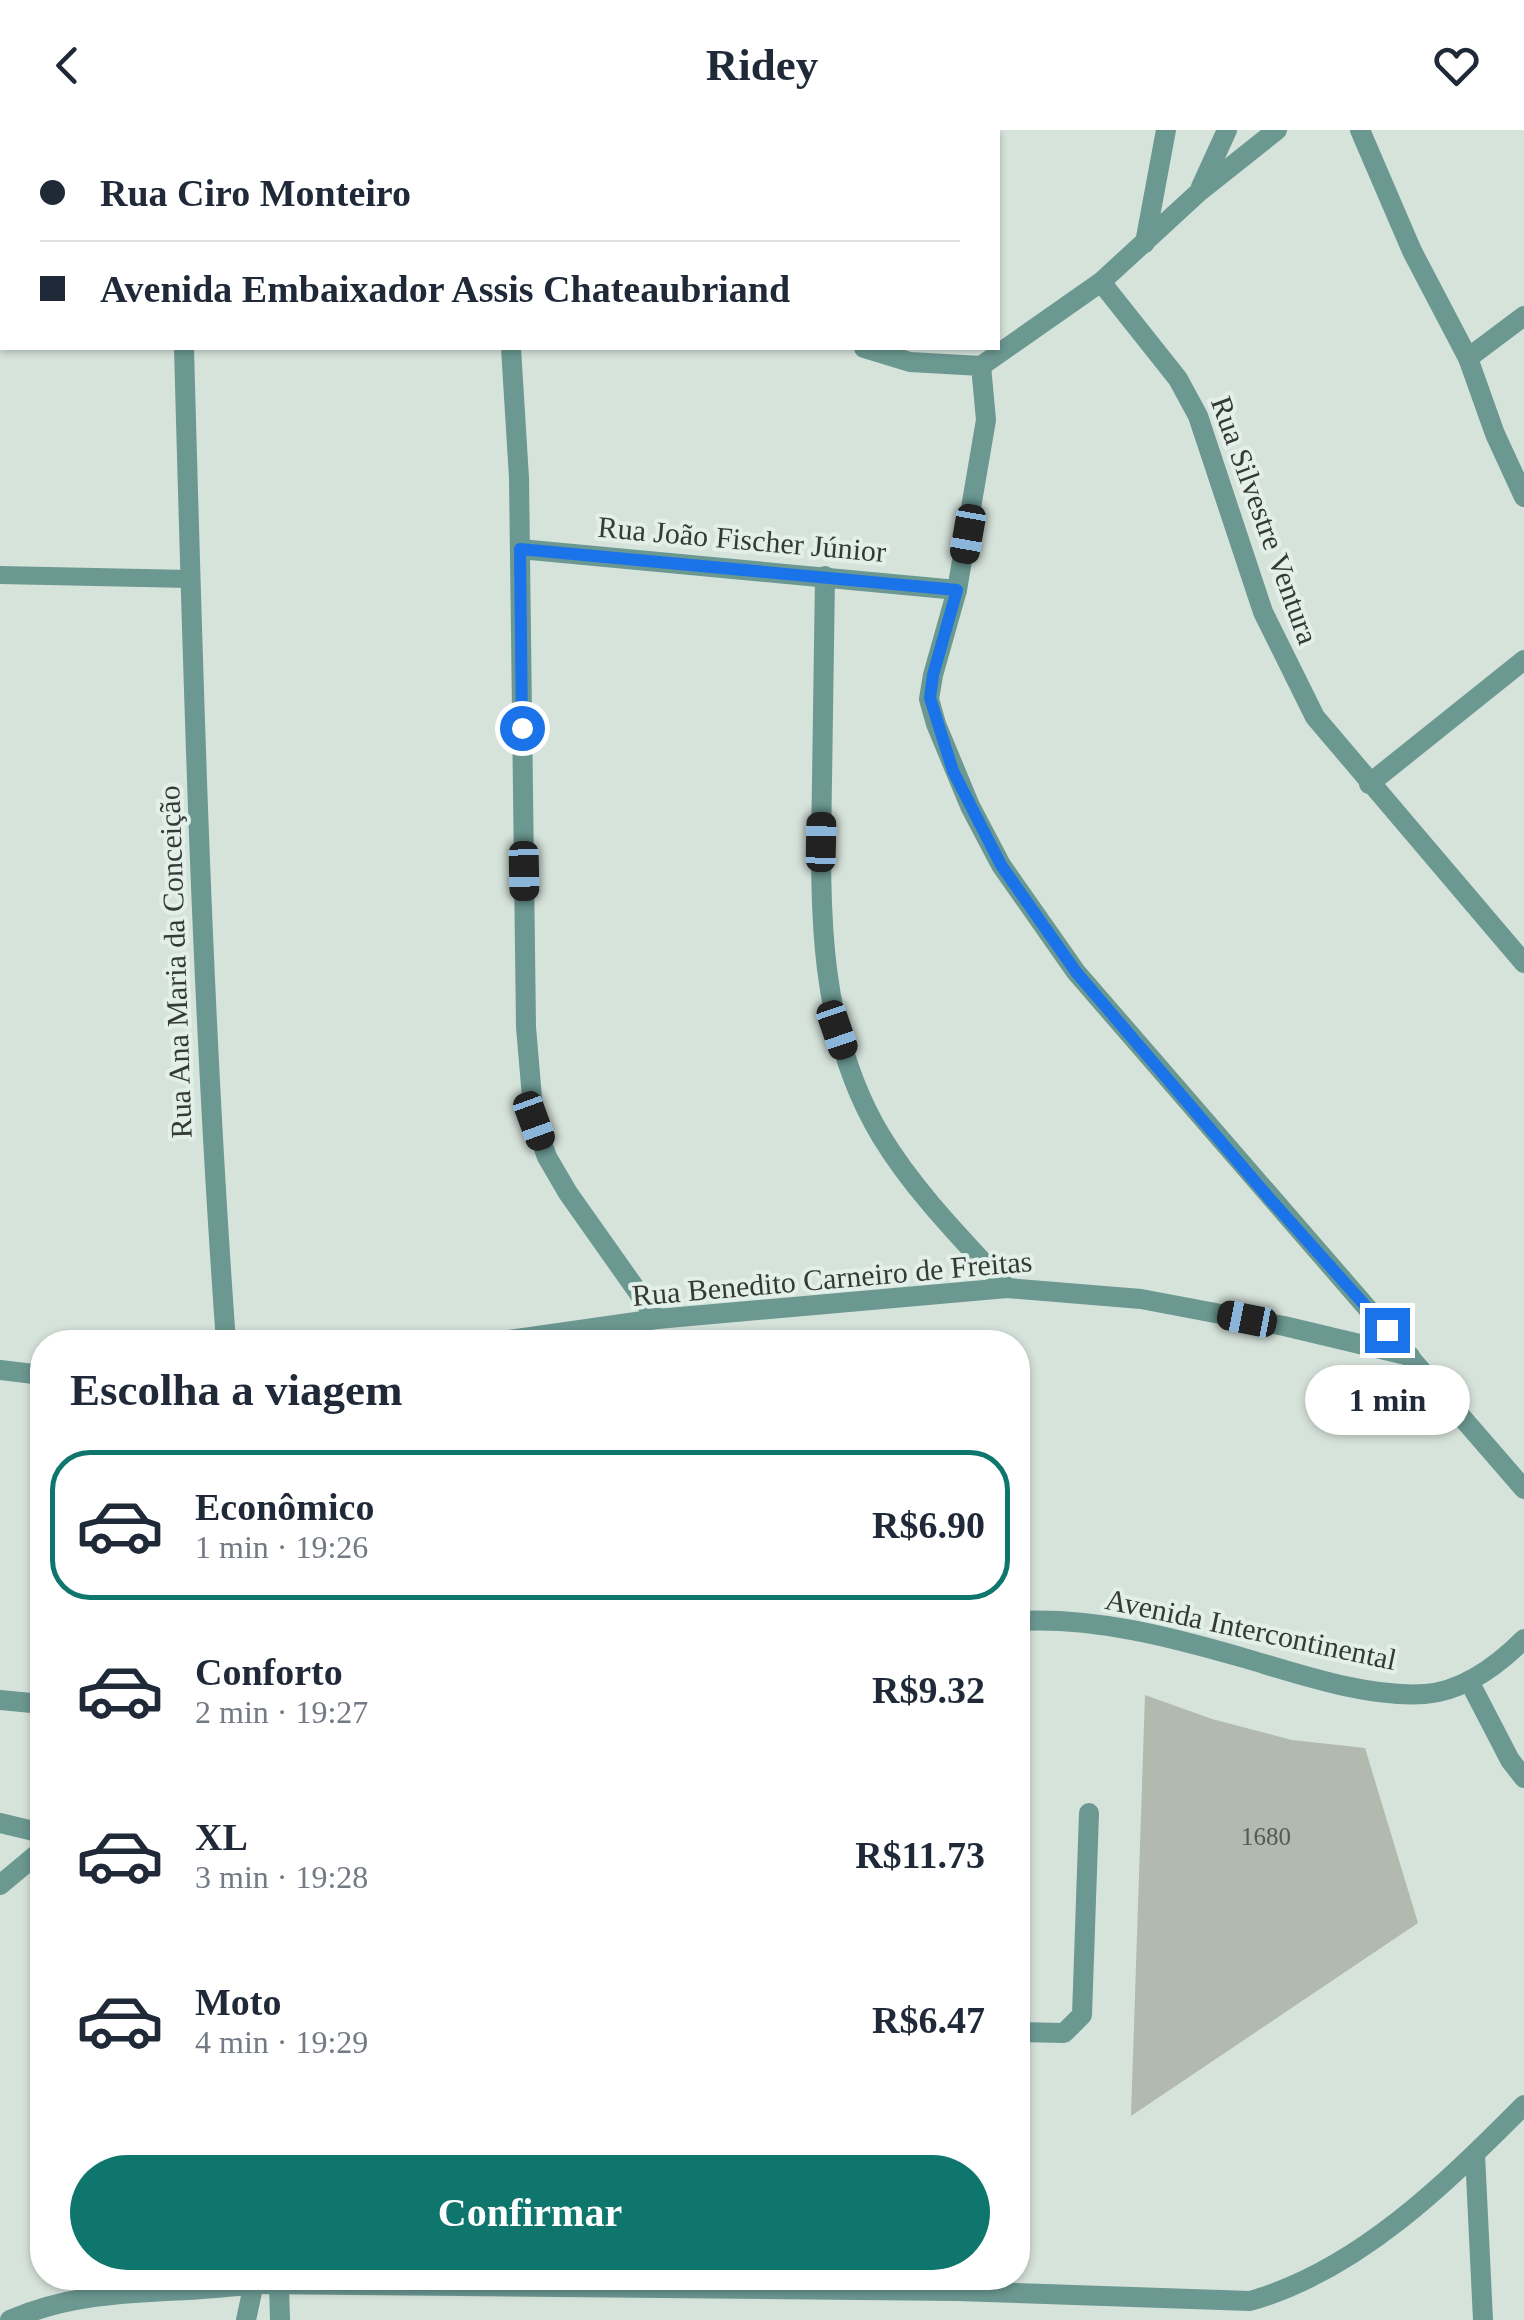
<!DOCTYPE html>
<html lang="pt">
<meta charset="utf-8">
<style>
body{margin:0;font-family:Georgia,serif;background:#f2f2f3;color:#1f2937;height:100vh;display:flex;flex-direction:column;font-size:38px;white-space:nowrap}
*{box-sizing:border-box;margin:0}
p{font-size:32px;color:#747a83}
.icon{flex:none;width:55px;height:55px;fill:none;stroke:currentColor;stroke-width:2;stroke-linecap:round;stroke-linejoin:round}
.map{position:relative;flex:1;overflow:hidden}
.details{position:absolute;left:30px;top:1200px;width:1000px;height:960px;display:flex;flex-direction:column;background:#fff;border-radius:40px;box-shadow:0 2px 8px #0004}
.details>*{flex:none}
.guide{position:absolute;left:0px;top:0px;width:1000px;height:220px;box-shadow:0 2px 8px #0004;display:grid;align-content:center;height:220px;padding:0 40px;background:#fff}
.end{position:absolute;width:45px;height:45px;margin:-22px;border:12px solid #1a73e8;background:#fff;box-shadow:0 0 0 5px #fff}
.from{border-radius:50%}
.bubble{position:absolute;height:70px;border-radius:35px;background:#fff;box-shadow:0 2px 8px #0004;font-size:32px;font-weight:800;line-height:70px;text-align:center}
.car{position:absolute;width:30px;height:60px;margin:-30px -15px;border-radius:12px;box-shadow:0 0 8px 2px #0007;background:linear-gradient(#222 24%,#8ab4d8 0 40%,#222 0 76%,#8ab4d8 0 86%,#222 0)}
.guide b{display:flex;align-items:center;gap:35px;height:95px;font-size:38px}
.guide b+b{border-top:2px solid #e0e1e3}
.guide i{width:25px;height:25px;background:#1f2937}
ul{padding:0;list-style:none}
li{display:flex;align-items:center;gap:30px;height:150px;margin:0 20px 15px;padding:0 20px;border:5px solid transparent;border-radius:40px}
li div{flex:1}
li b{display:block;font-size:38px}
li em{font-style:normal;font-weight:800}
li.current{border-color:#0f766e}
li>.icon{width:90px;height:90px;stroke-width:1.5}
h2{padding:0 40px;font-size:45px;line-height:120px}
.cta{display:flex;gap:20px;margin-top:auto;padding:20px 40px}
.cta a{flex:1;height:115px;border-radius:60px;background:#0f766e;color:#fff;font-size:40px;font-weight:800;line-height:115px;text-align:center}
header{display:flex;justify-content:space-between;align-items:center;height:130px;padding:0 40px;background:#fff;font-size:45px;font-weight:800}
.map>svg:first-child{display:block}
</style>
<header><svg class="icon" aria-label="back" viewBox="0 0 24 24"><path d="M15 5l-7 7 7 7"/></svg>Ridey<svg class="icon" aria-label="heart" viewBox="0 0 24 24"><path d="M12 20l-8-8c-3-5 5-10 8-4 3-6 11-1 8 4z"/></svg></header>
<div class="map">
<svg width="1524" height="2190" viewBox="0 0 1524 2190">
<rect width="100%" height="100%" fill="#d6e3db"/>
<!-- building -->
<path fill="#b2b9af" d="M1145,1565L1212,1589L1292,1610L1365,1618L1418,1793L1131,1986Z"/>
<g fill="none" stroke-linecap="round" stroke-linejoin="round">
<!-- service -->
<path stroke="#6b9891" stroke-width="18" d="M0,445L190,449"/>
<!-- minor -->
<g stroke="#6b9891" stroke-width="20">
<path d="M179,0V2"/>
<path d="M1360,0L1412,121L1468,228L1495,304L1524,367"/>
<path d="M512,2V0"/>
<path d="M1201,57L1227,0"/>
<path d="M1145,113L1166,0"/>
<path d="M1101,152L1178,249L1198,286L1263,482L1315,587L1524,833"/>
<path d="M184,218C193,549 202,881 226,1212"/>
<path d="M511,218L519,348L526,897L534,991L547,1027L568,1063L657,1189"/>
<path d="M1468,228L1524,186"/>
<path d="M981,236L1101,152L1199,62L1277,0"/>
<path d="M520,419L957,460"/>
<path d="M825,446C824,514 823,583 822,651C820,773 816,898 881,1006C915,1062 963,1110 1007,1158"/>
<path d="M1369,654L1524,530"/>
<path d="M494,1212L657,1189L1007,1158L1141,1169L1284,1196L1410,1226"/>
<path d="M0,1240L42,1245"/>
<path d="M0,1693L42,1703"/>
<path d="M0,1755L42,1720"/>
<path d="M1018,1902L1064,1903L1082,1885L1089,1683"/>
<path d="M1475,2024L1483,2190"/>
<path d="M279,2154L280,2190"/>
<path d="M10,2190C90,2155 168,2166 253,2154L957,2161L1250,2171C1359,2140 1446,2053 1524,1975"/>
<path d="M246,2190L255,2148"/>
</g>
<!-- tertiary -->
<g stroke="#6b9891" stroke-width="20">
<path d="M862,2V0"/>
<path d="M864,218L910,232L981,236L986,290L957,460L933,545L929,569L936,594L970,676L1001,735L1076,842L1524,1359"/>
<path d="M1018,1491C1095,1487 1171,1507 1244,1528C1299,1544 1368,1568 1425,1564C1463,1561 1498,1535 1524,1509"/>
<path d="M1469,1551L1510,1630L1524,1648"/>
<path d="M0,1570L42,1574"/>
</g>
</g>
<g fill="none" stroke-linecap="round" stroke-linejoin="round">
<!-- route -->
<path stroke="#1a73e8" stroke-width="12" d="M522,598L520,419L957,460L933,545L930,568L953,641L1001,735L1076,842L1270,1069L1387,1200"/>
</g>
<g text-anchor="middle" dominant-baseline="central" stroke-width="8" stroke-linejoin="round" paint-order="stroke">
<!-- number labels -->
<g font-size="25" fill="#545a55">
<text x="1266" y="1706">1680</text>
</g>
<!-- street labels -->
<g font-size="30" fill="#353a37" stroke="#e3f0e9">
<text transform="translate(1265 390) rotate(70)">Rua Silvestre Ventura</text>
<text transform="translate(742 409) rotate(5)">Rua João Fischer Júnior</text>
<text transform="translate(175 832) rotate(-92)">Rua Ana Maria da Conceição</text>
<text transform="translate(832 1148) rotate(-5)">Rua Benedito Carneiro de Freitas</text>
<text transform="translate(1251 1499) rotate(12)">Avenida Intercontinental</text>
</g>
</g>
</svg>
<i class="end from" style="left:522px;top:598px"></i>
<i class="end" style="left:1387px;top:1200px"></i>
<div class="bubble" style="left:1305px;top:1235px;width:165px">1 min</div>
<i class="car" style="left:968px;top:404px;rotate:190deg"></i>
<i class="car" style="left:821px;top:712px;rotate:1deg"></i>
<i class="car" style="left:524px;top:741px;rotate:179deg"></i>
<i class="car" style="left:837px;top:900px;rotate:161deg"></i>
<i class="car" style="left:534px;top:991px;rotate:160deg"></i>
<i class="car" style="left:1247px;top:1189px;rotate:281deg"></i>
<div class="guide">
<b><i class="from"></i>Rua Ciro Monteiro</b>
<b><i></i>Avenida Embaixador Assis Chateaubriand</b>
</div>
<section class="details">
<h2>Escolha a viagem</h2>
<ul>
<li class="current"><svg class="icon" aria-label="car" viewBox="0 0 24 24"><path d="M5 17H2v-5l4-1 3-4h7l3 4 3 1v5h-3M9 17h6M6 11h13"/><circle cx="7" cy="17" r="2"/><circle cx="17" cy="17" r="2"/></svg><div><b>Econômico</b><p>1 min · 19:26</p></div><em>R$6.90</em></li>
<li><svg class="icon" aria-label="car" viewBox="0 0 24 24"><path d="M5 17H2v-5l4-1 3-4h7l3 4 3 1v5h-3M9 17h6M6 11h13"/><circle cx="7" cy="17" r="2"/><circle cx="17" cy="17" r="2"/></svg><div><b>Conforto</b><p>2 min · 19:27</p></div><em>R$9.32</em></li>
<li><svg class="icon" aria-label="car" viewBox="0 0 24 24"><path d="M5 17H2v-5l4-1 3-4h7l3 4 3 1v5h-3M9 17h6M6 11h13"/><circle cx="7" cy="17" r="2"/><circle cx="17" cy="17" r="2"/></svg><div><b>XL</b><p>3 min · 19:28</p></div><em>R$11.73</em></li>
<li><svg class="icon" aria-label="car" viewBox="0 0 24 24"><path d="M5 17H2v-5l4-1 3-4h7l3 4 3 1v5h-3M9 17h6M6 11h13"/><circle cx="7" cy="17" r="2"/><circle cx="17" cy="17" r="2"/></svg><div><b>Moto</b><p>4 min · 19:29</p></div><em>R$6.47</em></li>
</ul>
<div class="cta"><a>Confirmar</a></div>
</section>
</div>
